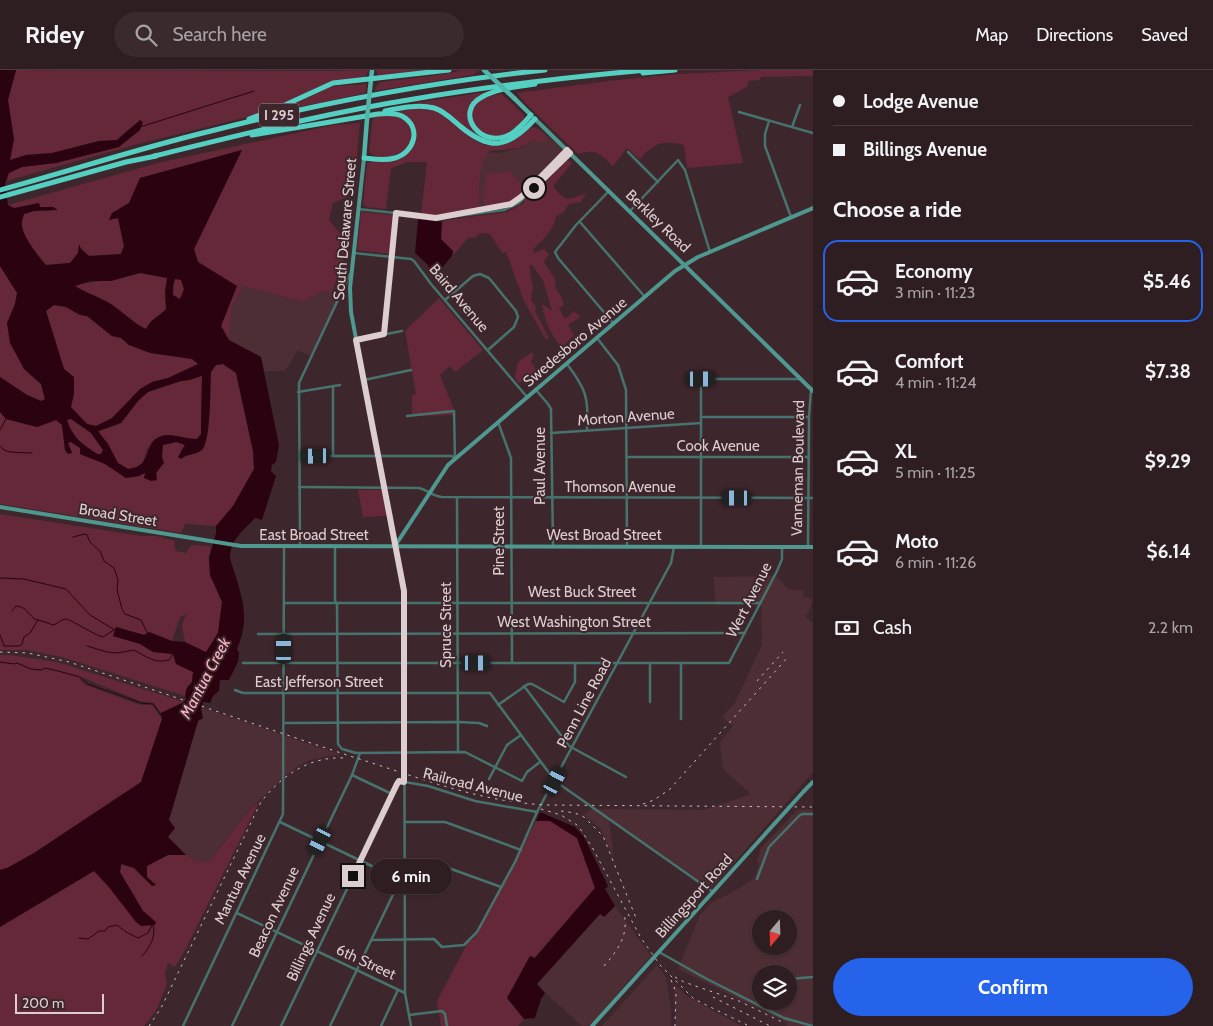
<!DOCTYPE html>
<meta charset="utf-8">
<style>
body{margin:0;font-family:Cabin,sans-serif;background:#3a2a2e;color:#f1f3f6;height:100vh;display:flex;flex-direction:column;font-size:19px;white-space:nowrap}
*{box-sizing:border-box;margin:0}
p{font-size:16px;color:#a7a2a5}
.icon{flex:none;width:28px;height:28px;fill:none;stroke:currentColor;stroke-width:2;stroke-linecap:round;stroke-linejoin:round}
.map{position:relative;flex:1;overflow:hidden}
.details{display:flex;flex-direction:column;background:#2e1d21;width:400px}
.details>*{flex:none}
.top-card{display:grid;align-content:center;height:110px;padding:0 20px;background:#2e1d21}
.needle{width:32px;rotate:199deg}
.controls{position:absolute;left:752px;top:840px;display:grid;gap:10px}
.controls a{display:grid;place-items:center;width:45px;height:45px;border-radius:50%;background:#2e1d21;box-shadow:0 1px 4px #0004,0 0 0 1px #493b3f;font-size:25px}
.scale{position:absolute;left:15px;bottom:12px;width:89px;box-sizing:border-box;padding-left:5px;border:2px solid #dccdcf;border-top:0;font-size:14px;line-height:18px;white-space:nowrap;color:#dccdcf;-webkit-text-stroke:4px #3e272c;paint-order:stroke}
.end{position:absolute;width:22px;height:22px;margin:-11px;border:6px solid #dccdcf;background:#111;box-shadow:0 0 0 2px #111}
.from{border-radius:50%}
.bubble{position:absolute;height:35px;border-radius:18px;background:#2e1d21;box-shadow:0 1px 4px #0004,0 0 0 1px #493b3f;font-size:16px;font-weight:700;line-height:35px;text-align:center}
.car{position:absolute;width:15px;height:30px;margin:-15px -8px;border-radius:6px;box-shadow:0 0 4px 1px #0007;background:linear-gradient(#222 24%,#8ab4d8 0 40%,#222 0 76%,#8ab4d8 0 86%,#222 0)}
.top-card b{display:flex;align-items:center;gap:18px;height:48px;font-size:19px}
.top-card b+b{border-top:1px solid #493b3f}
.top-card i{width:12px;height:12px;background:#f1f3f6}
ul{padding:0;list-style:none}
li{display:flex;align-items:center;gap:15px;height:82px;margin:0 10px 8px;padding:0 10px;border:2px solid transparent;border-radius:15px}
li div{flex:1}
li b{display:block;font-size:19px}
li em{font-style:normal;font-weight:700}
li.on{border-color:#2563eb}
li>.icon{width:45px;height:45px;stroke-width:1.5}
h2{padding:0 20px;font-size:22px;line-height:60px}
.pay{display:flex;align-items:center;gap:12px;height:55px;padding:0 20px;font-size:19px}
.pay p{margin-inline-start:auto}
.action{display:flex;gap:10px;margin-top:auto;padding:10px 20px}
.action a{flex:1;height:58px;border-radius:30px;background:#2563eb;color:#fff;font-size:20px;font-weight:700;line-height:58px;text-align:center}
header{display:flex;align-items:center;gap:30px;box-sizing:border-box;height:70px;padding:0 25px;background:#2e1d21;border-bottom:1px solid #493b3f}
header strong{font-size:24px}
nav{display:flex;gap:28px;margin-inline-start:auto;font-size:18px}
.search{width:350px;height:45px;background:#3a2a2e;display:flex;align-items:center;gap:12px;box-sizing:border-box;padding:0 18px;border-radius:28px;color:#a7a2a5;font-size:19px}
main{display:flex;flex:1;min-height:0}
.map>svg:first-child{display:block}
</style>
<header>
<strong>Ridey</strong>
<div class="search"><svg class="icon" aria-label="search" viewBox="0 0 24 24"><circle cx="10" cy="10" r="6"/><path d="M15 15l6 6"/></svg>Search here</div>
<nav><a>Map</a><a>Directions</a><a>Saved</a></nav>
</header>
<main>
<div class="map">
<svg width="813" height="956" viewBox="0 0 813 956">
<rect width="100%" height="100%" fill="#3e272c"/>
<!-- built -->
<g fill="#4d2e35" fill-rule="evenodd">
<path d="M540,59L565,81L528,119L507,100L499,104L487,137L477,138L482,82L499,83L521,78Z"/>
<path d="M243,216L303,232L322,221L332,223L343,222L312,287L298,280L285,301H264L261,287L229,270L232,237Z"/>
<path d="M776,506L788,519L804,521L803,526L813,530L806,547L813,553V702L710,820L609,751L614,789L601,759L583,745L592,739L705,740L751,724L723,699L720,672L733,656L722,647L735,633L762,575L761,535H716L713,507Z"/>
<path d="M201,639H206L341,685L328,686L310,690L298,696L285,706L252,737L209,792L197,791L186,785L168,767L175,758L169,750L198,651L203,648Z"/>
<path d="M797,740H813V956H787L786,952L678,899L700,845L711,833L735,821L754,808L759,795L757,792L761,778ZM761,849H789V876H761ZM761,904H789V931H761Z"/>
<path d="M615,836L651,886L589,956H582L536,914L600,843L604,847Z"/>
<path d="M657,895L666,908L671,940V956H602Z"/>
<path d="M674,914L687,926L741,956H676Z"/>
</g>
<!-- green -->
<g fill="#642838">
<path d="M16,0L333,1L368,0L365,7L331,12L267,42L134,75L6,111L8,102L22,97L56,93L119,77L131,57L117,70L99,71L52,83L26,85L10,90L14,69L8,30Z"/>
<path d="M376,0H439L383,7L378,5Z"/>
<path d="M463,0L479,1L472,5L375,21L376,16L381,12L445,4Z"/>
<path d="M762,0H813V6L761,7L759,10L748,11L747,17L728,27L743,93L687,98L684,75C663,70 652,73 640,90L627,78L613,96C600,84 596,78 578,84L526,34L517,23L608,11L678,4Z"/>
<path d="M366,14V23L281,41L328,18L334,16Z"/>
<path d="M486,22C464,35 465,49 479,68L447,42L413,35V33Z"/>
<path d="M502,24L524,45V49C486,98 441,28 502,24Z"/>
<path d="M413,39C421,39 429,38 436,41C463,50 472,85 507,74C517,71 523,61 533,57L537,58L548,69L542,73L533,70L519,78L489,81C478,96 479,120 479,139L438,145L421,144L427,92H407L391,98L386,139L366,137L363,134L367,93C376,89 386,93 395,91C409,87 423,69 412,55C409,50 402,46 397,42Z"/>
<path d="M378,45C384,45 392,44 398,46C402,48 407,52 409,56C424,79 385,97 369,82L373,47Z"/>
<path d="M360,53L353,125L333,133L329,150L343,167L345,184L332,223L322,221L303,232L243,216L232,237L229,270L221,256L237,216L198,192L194,179L242,80L140,108L129,133L113,143L109,150L118,148L124,176L121,184L89,186L79,176L78,183L70,193L46,195C39,187 23,167 22,156C21,152 23,148 24,144L34,141H50L53,137H40L39,133L14,139L8,135L158,93L333,55Z"/>
<path d="M567,90L572,93L553,116C566,133 567,130 586,123L581,132L569,134L563,143L556,146C555,159 543,170 533,179L534,183L544,179L549,184L544,192L556,211L555,217L561,226L564,235L559,238L565,249L574,241L580,247L568,255L574,265L562,277C550,264 545,252 542,234L552,241L543,210L532,195H529L533,217L531,230L536,236L535,241L549,268L546,270L524,231L506,182L502,183L490,164L480,163L476,167L468,168L452,186L453,181L441,169L442,152L447,150L507,142L524,133V131L543,112L545,113Z"/>
<path d="M507,99L527,119C515,131 504,137 486,138C480,129 485,115 486,105L490,102L502,103Z"/>
<path d="M361,142L394,145L389,184L357,180Z"/>
<path d="M0,196L18,223L15,234L7,253L24,299L41,314L45,329L41,331L27,325L0,307Z"/>
<path d="M141,203L167,208L165,222L166,239C159,248 152,248 147,260C133,253 123,241 110,234C99,226 85,223 74,215C96,212 118,209 141,203Z"/>
<path d="M175,208L181,210L184,219L180,229L173,225Z"/>
<path d="M439,228L483,280L455,302L450,296L440,305L456,345L412,346V325L416,324L405,261Z"/>
<path d="M54,235L66,237L80,245L87,246L112,266L121,268L129,275L192,289L199,294L168,308L152,312L112,348L96,356L87,354L70,337L74,324L64,299L46,241Z"/>
<path d="M532,282L534,285L531,292L536,300L532,307L519,313L515,308L518,292Z"/>
<path d="M223,294L236,303L253,381L254,399L233,436L216,456L185,454L181,463L0,434V342L6,349L37,357L56,350L62,355L65,380L72,383L68,373L71,372L80,378V384L105,394L126,408L139,406L145,402L157,410C155,400 162,387 163,375L177,372L185,375L180,381L184,386C190,385 197,384 202,379C211,371 210,318 211,302L216,295Z"/>
<path d="M202,305L201,356V364L197,369L184,368L169,365L161,366L147,379L143,392L137,397L129,399L118,393L108,374L98,362L121,353L138,331L148,322L181,311L190,310Z"/>
<path d="M71,349L91,363L103,380L101,384C84,382 72,365 67,350Z"/>
<path d="M358,420H382L387,446L363,447Z"/>
<path d="M0,444L142,466H156L175,471L174,475L176,481L186,483L191,475L211,476L209,488L210,505L222,531L218,563L206,583L185,572L182,556L186,544L180,547L172,571L150,562L144,565L116,557L113,566L140,574L153,582L173,584L176,594L193,602L192,612L187,617L185,626L62,587L27,580H0Z"/>
<path d="M0,585H10L57,592L184,632L161,643L154,633L140,631L81,607L80,610L86,615L140,635H152L162,649L141,712L34,783L7,798L0,800Z"/>
<path d="M259,732L184,882L175,897L168,893L165,904L167,914L156,941L144,956H0V857L94,801L108,816L151,850L143,841L120,802L122,793L134,798L152,816L147,807V796L168,785H186L197,791L209,792L252,737Z"/>
<path d="M536,751H550L577,768L595,818L534,888L530,886L507,928L524,949L518,956H441L437,931L468,872L474,869Z"/>
</g>
<!-- water -->
<g fill="#2b0310" fill-rule="evenodd">
<path d="M0,0H16L8,30L14,69L10,90L26,85L52,83L99,71L117,70L140,50L143,52L140,60L119,77L56,93L22,97L9,103L5,114L8,135L14,138L39,133L40,137H53L58,140L34,141L24,144C23,148 21,152 22,156C23,167 39,187 46,195L70,193L78,183L79,174L81,179L89,186L121,184L124,176L118,148L109,150L112,143L129,133L140,108L242,80L194,179L198,192L237,216L221,256L229,270L261,287L279,375L276,392L272,395L271,401L276,406L262,450L255,448C243,461 230,470 230,488C240,523 252,544 237,579L239,583L238,592L229,610H220L219,621L213,626L210,633L203,632L201,639L203,648L198,651L169,750L175,758L168,767L186,785H168L147,796V807L156,815L152,816L134,798L121,794L120,802L143,841L156,852L155,855L141,856L136,852L108,816L94,801L0,857V800L7,798L34,783L141,712L162,649L161,643L184,632L186,629C184,622 187,617 192,612L193,602L176,594L173,584L153,582L140,574L113,566L116,557L144,565L149,562L172,571L185,572L206,582L218,563L222,532L210,505L209,488L216,463V456L233,436L254,399L253,381L236,303L223,294L216,295L211,302C210,317 211,371 202,380C196,385 186,384 181,389L178,387L185,375L176,372L163,375L162,387L164,393L156,403L157,410L151,411L144,408L145,403L139,406L126,408L105,394L80,384V378L71,372L68,373L72,383L68,384L65,380L62,355L56,350L37,357L6,349L0,342V307L27,325L41,331L45,329L41,314L24,299L10,273L7,253L15,234L17,223L0,196ZM140,203L167,208L165,222L166,239C158,248 152,247 146,259C133,253 123,242 111,234C99,227 86,223 75,216L91,211H111ZM175,209L181,210L184,219L180,229L173,225V215ZM54,235L66,237L80,245L87,246L112,266L121,268L129,275L150,283L192,289L198,294L168,308L152,312L140,319L112,348L96,356L87,354L71,337L74,324V307L64,299L46,241ZM202,306L201,356V364L197,369C188,369 176,365 169,365C147,366 151,381 143,392C139,397 134,398 128,399L118,393L108,374L98,361L121,353L138,331L148,322L181,311L189,310ZM71,349L91,363L103,380L101,384H97C82,374 72,367 67,350Z"/>
<path d="M418,149L442,152L441,169L453,181L452,186L434,207L432,206L428,195L415,183Z"/>
<path d="M540,742L575,757L584,767L608,816L605,819L615,836L604,847L600,844L537,914L545,923L541,929L535,948L524,949L507,928L530,886L535,888L595,818L577,768L550,751H536Z"/>
</g>
<g fill="none" stroke-linecap="round" stroke-linejoin="round">
<!-- stream -->
<g stroke="#2b0310" stroke-width="1">
<path d="M140,57L254,21"/>
<path d="M0,360L7,347"/>
<path d="M0,376L4,380L10,382L32,383"/>
<path d="M73,467L85,464L87,465L90,472L100,481L104,491L114,498L118,510L117,520L122,539L125,544L141,550L148,564"/>
<path d="M0,508L24,509L66,519L90,545L115,560"/>
<path d="M12,541L16,536C28,537 29,547 37,550C43,551 48,553 53,555C58,554 60,550 65,549C69,548 94,565 103,567L114,560"/>
<path d="M0,565L4,576H20L22,574L24,567L30,563L38,550"/>
<path d="M87,576L107,582L117,583L134,580C146,586 154,594 169,590L173,584"/>
<path d="M0,592L14,594L17,593L31,599L41,600L45,598L58,601L80,607L88,614L141,633L153,634L162,646"/>
<path d="M79,868L88,869L99,861H105L108,857L117,855L126,862L138,868L148,863L152,855"/>
<path d="M142,886C149,879 157,865 153,855"/>
</g>
<!-- street -->
<g stroke="#46736d" stroke-width="2.5">
<path d="M739,42L813,63"/>
<path d="M769,51L765,64V76L791,147"/>
<path d="M792,57L800,35"/>
<path d="M628,82L658,112"/>
<path d="M609,121L576,155L555,182L558,188L614,254"/>
<path d="M358,139L442,148L504,140L519,133L571,83"/>
<path d="M630,141L678,90L685,100L710,182"/>
<path d="M440,147L494,138L514,132L566,80"/>
<path d="M580,152L645,227"/>
<path d="M354,183L411,189L414,191L431,214L527,327"/>
<path d="M445,230L473,206L480,204L489,208L516,241L518,247L514,257L488,280"/>
<path d="M384,264L396,144"/>
<path d="M597,268L618,295L626,320L627,476"/>
<path d="M356,270L402,261"/>
<path d="M567,294C586,319 589,328 587,360"/>
<path d="M364,310L411,300"/>
<path d="M333,316V386"/>
<path d="M536,320L548,334L551,339L553,477"/>
<path d="M298,322L340,315"/>
<path d="M701,347H809"/>
<path d="M498,352L511,388L512,593"/>
<path d="M551,363L701,353"/>
<path d="M299,386H452L455,389L454,341L407,346"/>
<path d="M627,387H809"/>
<path d="M299,417L419,418C428,420 432,426 442,427L813,428"/>
<path d="M457,428L458,682"/>
<path d="M300,476L299,313L350,204"/>
<path d="M335,476V531L337,534L338,674L342,679L356,683L465,682L522,711L527,702L540,692"/>
<path d="M395,476L404,521L405,923L411,956"/>
<path d="M701,477V309H800"/>
<path d="M808,477L809,347L811,319"/>
<path d="M285,533H761"/>
<path d="M258,564L745,563"/>
<path d="M243,593H729L777,501L782,489V477"/>
<path d="M650,594V632"/>
<path d="M524,616L569,676L626,707"/>
<path d="M235,620L243,623H490L555,711L713,822"/>
<path d="M498,635L528,614H532L564,632L575,612V593"/>
<path d="M681,649V593"/>
<path d="M285,653L458,652L479,653L487,656"/>
<path d="M352,705L392,724"/>
<path d="M489,709L507,675L521,665"/>
<path d="M280,752L405,812"/>
<path d="M405,752H445L521,780"/>
<path d="M405,791L432,792L501,817"/>
<path d="M757,809L769,777L799,746L802,744H813"/>
<path d="M237,843L405,923"/>
<path d="M372,870L434,869L442,877L464,875L477,862L515,792L537,742L671,493L674,477"/>
<path d="M659,882L707,909L784,948L813,956"/>
<path d="M789,909L813,907"/>
<path d="M409,945L442,941L445,944L447,956"/>
<path d="M183,956L283,744L284,476"/>
<path d="M232,956L352,705L360,683"/>
<path d="M281,956L399,711L428,716L475,731L537,742"/>
<path d="M330,956L400,810"/>
<path d="M381,956L398,920"/>
</g>
<!-- secondary -->
<g stroke="#4e988f" stroke-width="4">
<path d="M534,48L813,321"/>
<path d="M364,88L350,218L351,242L395,476"/>
<path d="M0,437L241,476L813,477"/>
<path d="M395,476L448,395L675,201L698,187L813,138"/>
<path d="M804,721L813,712"/>
<path d="M592,956L786,741"/>
</g>
<!-- primary -->
<g stroke="#52b5aa" stroke-width="4.5">
<path d="M370,19L372,0"/>
<path d="M515,29L531,45"/>
<path d="M364,88L367,49"/>
</g>
<!-- highway -->
<g stroke="#54d0c2" stroke-width="5">
<path d="M643,3L675,0"/>
<path d="M385,41C400,38 419,34 434,38C444,41 452,49 460,56C491,82 508,78 535,49"/>
<path d="M531,45C525,52 519,59 511,64C481,81 453,42 482,27C497,18 518,17 535,14"/>
<path d="M249,49L274,40L333,13L449,0"/>
<path d="M252,65L378,44C386,43 395,43 402,46C422,57 415,82 395,88C385,91 374,89 364,88"/>
<path d="M154,86C240,65 326,43 414,29C491,16 569,7 647,0"/>
<path d="M0,120C70,101 140,78 211,61C320,33 433,12 545,0"/>
<path d="M0,127L126,92L156,86"/>
</g>
<!-- rail -->
<g stroke="#ccbcbe" stroke-width="1" stroke-dasharray="2.5 5" stroke-linecap="butt">
<path d="M0,582L28,583L69,592C164,623 259,656 353,687C418,707 479,732 547,735L813,737"/>
<path d="M757,611L783,582"/>
<path d="M643,734L654,730L670,719L788,587"/>
<path d="M541,739L561,745L577,755L581,760L592,777L641,868L660,895L694,929L749,956"/>
<path d="M561,741L575,743L584,747L603,766L636,848"/>
<path d="M604,896C618,880 629,865 624,843"/>
<path d="M675,907L684,912L739,931L782,952"/>
<path d="M671,910L676,922L675,956"/>
<path d="M713,927L770,956"/>
<path d="M149,956L161,938L261,732C282,705 310,686 345,688"/>
</g>
<!-- secondary-bridge -->
<path stroke="#4e988f" stroke-width="4" d="M786,741L804,721"/>
<!-- primary-bridge -->
<g stroke="#52b5aa" stroke-width="4.5">
<path d="M484,0L515,29"/>
<path d="M367,49L370,19"/>
</g>
</g>
<g fill="none" stroke-linecap="round" stroke-linejoin="round">
<!-- route -->
<path stroke="#dccdcf" stroke-width="6" d="M353,806L397,714L399,711L404,712V521L356,270L384,264L396,143L436,148L511,134L521,127L567,80L570,83L534,118"/>
</g>
<g text-anchor="middle" dominant-baseline="central" stroke-width="4" stroke-linejoin="round" paint-order="stroke">
<!-- shield labels -->
<rect fill="#3e272c" stroke="#ad9b9e" stroke-width="1" x="259" y="33.5" width="40" height="23" rx="4"/>
<g font-size="14" font-weight="bold" fill="#dccdcf">
<text x="279" y="45">I 295</text>
</g>
<!-- street labels -->
<g font-size="15" fill="#dccdcf" stroke="#3e272c">
<text transform="translate(658 151) rotate(44)">Berkley Road</text>
<text transform="translate(345 159) rotate(-85)">South Delaware Street</text>
<text transform="translate(459 228) rotate(50)">Baird Avenue</text>
<text transform="translate(575 272) rotate(-40)">Swedesboro Avenue</text>
<text transform="translate(626 347) rotate(-4)">Morton Avenue</text>
<text x="718" y="376">Cook Avenue</text>
<text transform="translate(540 396) rotate(-90)">Paul Avenue</text>
<text transform="translate(798 398) rotate(-89)">Vanneman Boulevard</text>
<text x="620" y="417">Thomson Avenue</text>
<text transform="translate(118 445) rotate(9)">Broad Street</text>
<text x="314" y="465">East Broad Street</text>
<text x="604" y="465">West Broad Street</text>
<text transform="translate(499 471) rotate(-90)">Pine Street</text>
<text x="582" y="522">West Buck Street</text>
<text transform="translate(749 530) rotate(-63)">Wert Avenue</text>
<text x="574" y="552">West Washington Street</text>
<text transform="translate(446 555) rotate(-90)">Spruce Street</text>
<text x="319" y="612">East Jefferson Street</text>
<text transform="translate(584 633) rotate(-62)">Penn Line Road</text>
<text transform="translate(473 715) rotate(14)">Railroad Avenue</text>
<text transform="translate(240 809) rotate(-64)">Mantua Avenue</text>
<text transform="translate(694 826) rotate(-48)">Billingsport Road</text>
<text transform="translate(274 842) rotate(-65)">Beacon Avenue</text>
<text transform="translate(311 867) rotate(-65)">Billings Avenue</text>
<text transform="translate(366 892) rotate(25)">6th Street</text>
</g>
<!-- water labels -->
<g font-size="16" font-style="italic" fill="#fcb5c3" stroke="#3e272c">
<text transform="translate(205 608) rotate(-62)">Mantua Creek</text>
</g>
</g>
</svg>
<div class="controls">
<a><svg class="needle" viewBox="-14 -14 28 28"><path d="M0-13l5 13h-10z" fill="#e53935"/><path d="M0 13l5-13h-10z" fill="#a7a2a5"/></svg></a>
<a><svg class="icon" aria-label="layers" viewBox="0 0 24 24"><path d="M12 4l9 5-9 5-9-5zM3 14l9 5 9-5"/></svg></a>
</div>
<div class="scale">200 m</div>
<i class="end from" style="left:534px;top:118px"></i>
<i class="end" style="left:353px;top:806px"></i>
<div class="bubble" style="left:370px;top:789px;width:82px">6 min</div>
<i class="car" style="left:701px;top:309px;rotate:90deg"></i>
<i class="car" style="left:316px;top:386px;rotate:269deg"></i>
<i class="car" style="left:737px;top:428px;rotate:270deg"></i>
<i class="car" style="left:284px;top:579px;rotate:0deg"></i>
<i class="car" style="left:476px;top:593px;rotate:90deg"></i>
<i class="car" style="left:555px;top:711px;rotate:28deg"></i>
<i class="car" style="left:320px;top:771px;rotate:206deg"></i>
</div>
<section class="details">
<div class="top-card">
<b><i class="from"></i>Lodge Avenue</b>
<b><i></i>Billings Avenue</b>
</div>
<h2>Choose a ride</h2>
<ul>
<li class="on"><svg class="icon" aria-label="car" viewBox="0 0 24 24"><path d="M5 17H2v-5l4-1 3-4h7l3 4 3 1v5h-3M9 17h6M6 11h13"/><circle cx="7" cy="17" r="2"/><circle cx="17" cy="17" r="2"/></svg><div><b>Economy</b><p>3 min · 11:23</p></div><em>$5.46</em></li>
<li><svg class="icon" aria-label="car" viewBox="0 0 24 24"><path d="M5 17H2v-5l4-1 3-4h7l3 4 3 1v5h-3M9 17h6M6 11h13"/><circle cx="7" cy="17" r="2"/><circle cx="17" cy="17" r="2"/></svg><div><b>Comfort</b><p>4 min · 11:24</p></div><em>$7.38</em></li>
<li><svg class="icon" aria-label="car" viewBox="0 0 24 24"><path d="M5 17H2v-5l4-1 3-4h7l3 4 3 1v5h-3M9 17h6M6 11h13"/><circle cx="7" cy="17" r="2"/><circle cx="17" cy="17" r="2"/></svg><div><b>XL</b><p>5 min · 11:25</p></div><em>$9.29</em></li>
<li><svg class="icon" aria-label="car" viewBox="0 0 24 24"><path d="M5 17H2v-5l4-1 3-4h7l3 4 3 1v5h-3M9 17h6M6 11h13"/><circle cx="7" cy="17" r="2"/><circle cx="17" cy="17" r="2"/></svg><div><b>Moto</b><p>6 min · 11:26</p></div><em>$6.14</em></li>
</ul>
<div class="pay"><svg class="icon" aria-label="cash" viewBox="0 0 24 24"><path d="M3 7h18v10H3z"/><circle cx="12" cy="12" r="2"/></svg>Cash<p>2.2 km</p></div>
<div class="action"><a>Confirm</a></div>
</section>
</main>
